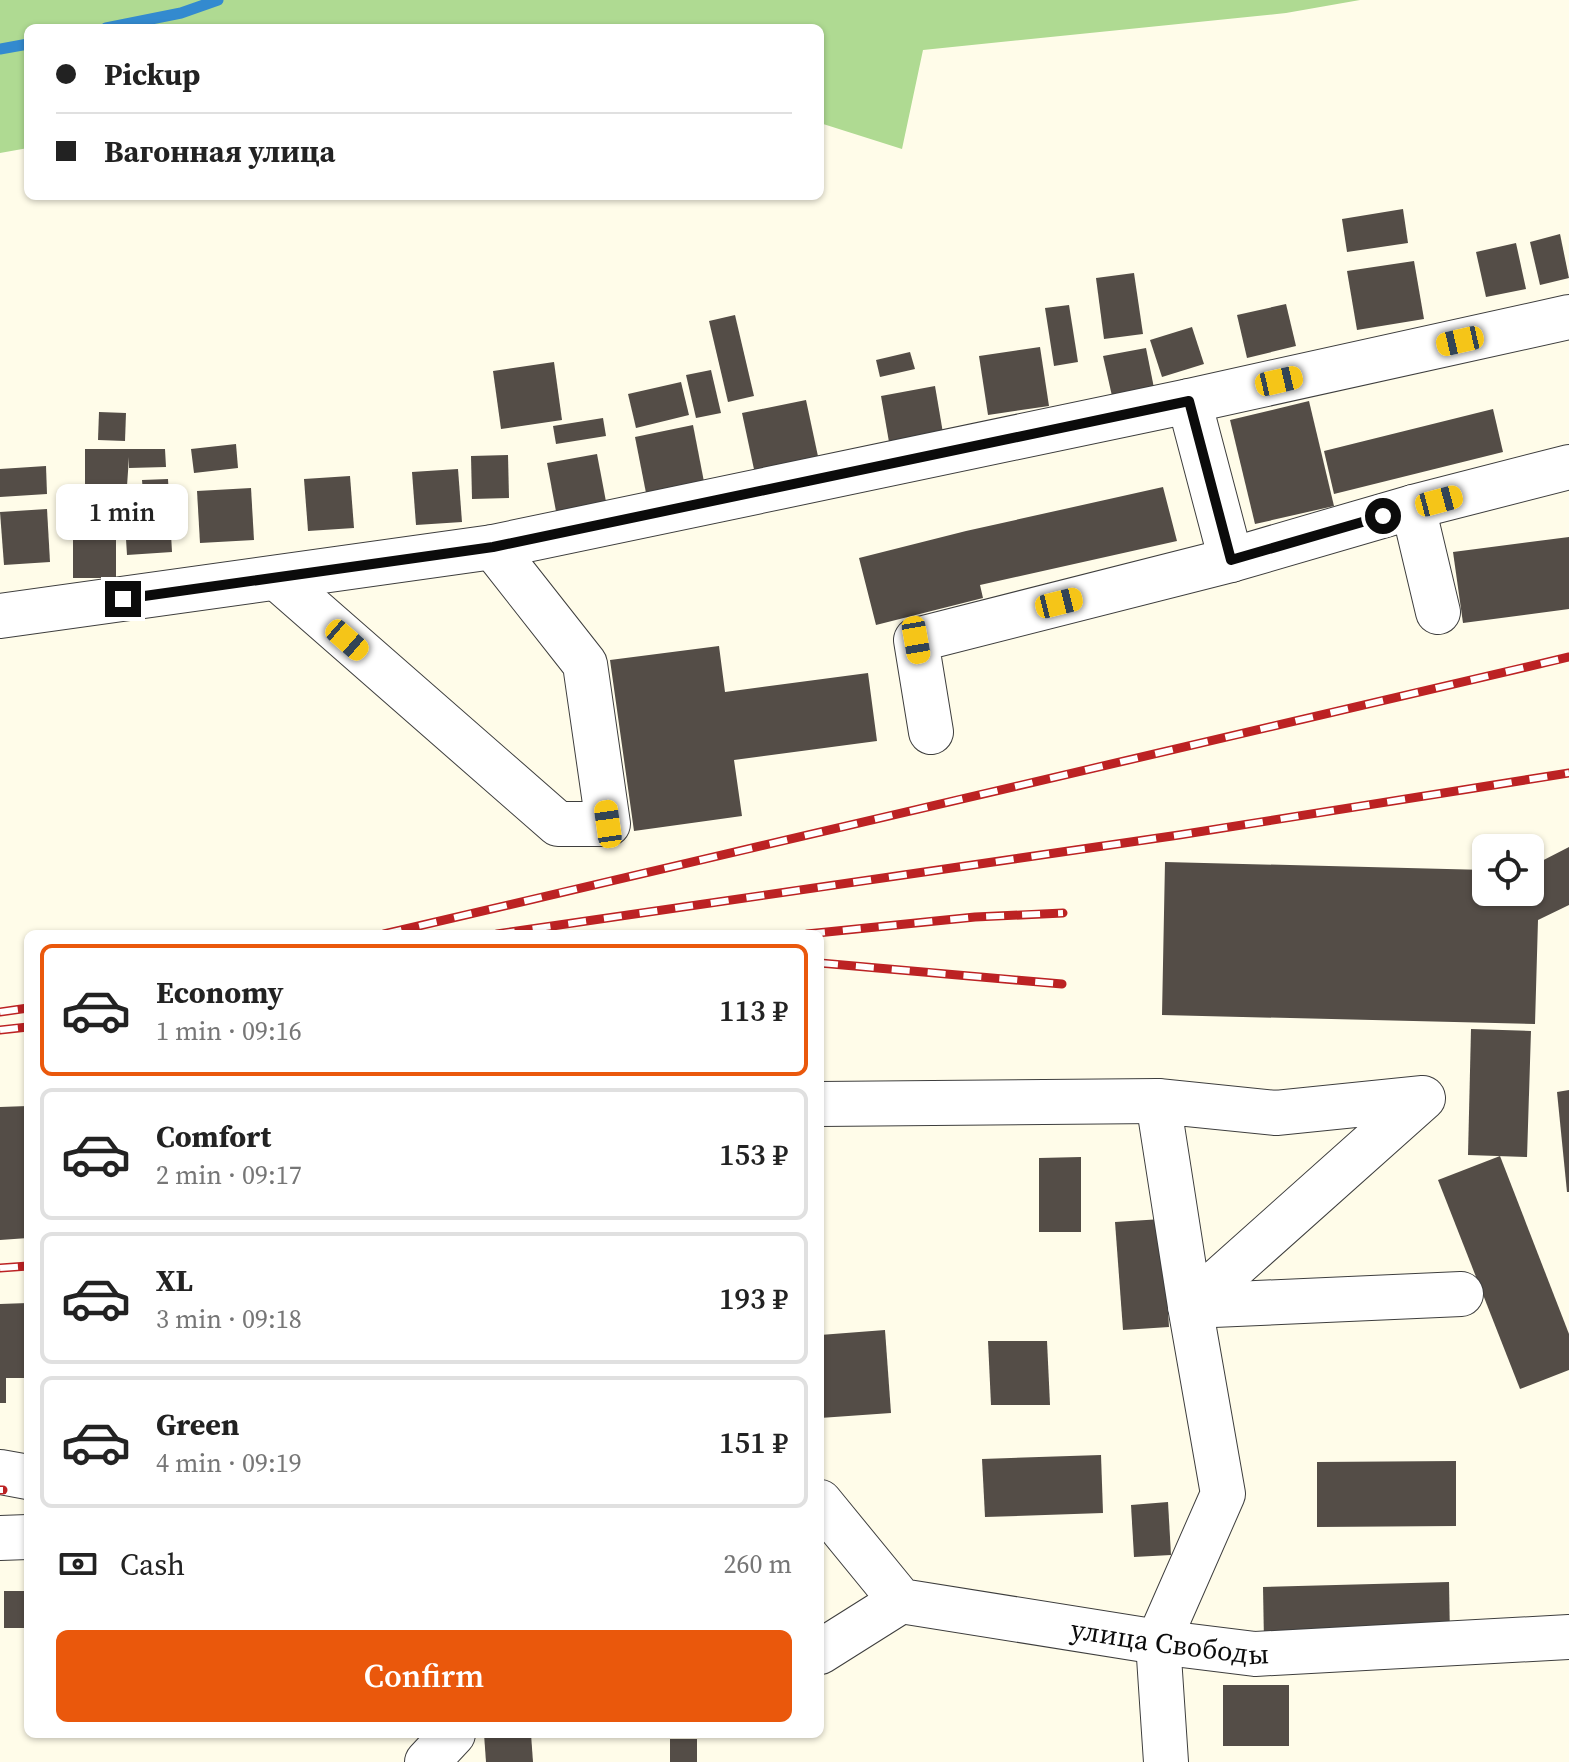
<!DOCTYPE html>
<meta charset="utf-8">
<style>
body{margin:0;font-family:"Source Serif 4",serif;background:#f2f2f2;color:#222;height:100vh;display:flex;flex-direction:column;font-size:30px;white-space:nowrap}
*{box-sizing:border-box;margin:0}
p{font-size:26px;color:#767676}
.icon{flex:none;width:44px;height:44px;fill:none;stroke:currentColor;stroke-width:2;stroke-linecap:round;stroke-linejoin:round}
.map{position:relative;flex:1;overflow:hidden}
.drawer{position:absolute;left:24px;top:930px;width:800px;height:808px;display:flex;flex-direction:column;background:#fff;border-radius:12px;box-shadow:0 2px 6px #0004}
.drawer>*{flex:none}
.guide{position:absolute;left:24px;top:24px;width:800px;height:176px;border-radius:12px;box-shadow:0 2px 6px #0004;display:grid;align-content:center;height:176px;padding:0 32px;background:#fff}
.tools{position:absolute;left:1472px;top:834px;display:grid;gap:16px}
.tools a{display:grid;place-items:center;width:72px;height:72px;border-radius:12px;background:#fff;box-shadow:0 2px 6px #0004;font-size:40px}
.end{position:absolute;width:36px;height:36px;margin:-18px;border:10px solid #0b0b0b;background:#fff;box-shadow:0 0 0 4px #fff}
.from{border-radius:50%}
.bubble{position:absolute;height:56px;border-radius:12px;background:#fff;box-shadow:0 2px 6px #0004;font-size:26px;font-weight:600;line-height:56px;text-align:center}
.car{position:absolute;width:24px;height:48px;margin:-24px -12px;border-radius:10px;box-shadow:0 0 6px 2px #0007;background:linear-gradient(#f5c518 24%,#345 0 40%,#f5c518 0 76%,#345 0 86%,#f5c518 0)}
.guide b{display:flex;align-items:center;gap:28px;height:76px;font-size:30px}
.guide b+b{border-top:2px solid #e0e0e0}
.guide i{width:20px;height:20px;background:#222}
ul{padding:14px 0 0;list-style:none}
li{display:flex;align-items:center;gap:24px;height:132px;margin:0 16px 12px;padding:0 16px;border:4px solid #e0e0e0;border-radius:12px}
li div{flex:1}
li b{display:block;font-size:30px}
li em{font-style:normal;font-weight:600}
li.selected{border-color:#ea580c}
li>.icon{width:72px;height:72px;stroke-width:1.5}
.pay{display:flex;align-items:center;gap:20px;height:88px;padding:0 32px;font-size:30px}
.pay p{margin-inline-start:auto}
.primary-button{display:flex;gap:16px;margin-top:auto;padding:16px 32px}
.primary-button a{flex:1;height:92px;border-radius:12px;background:#ea580c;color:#fff;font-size:32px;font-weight:600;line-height:92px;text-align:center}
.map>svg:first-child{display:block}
</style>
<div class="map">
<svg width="1569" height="1762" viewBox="0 0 1569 1762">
<rect width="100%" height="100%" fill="#fffce9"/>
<!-- forest -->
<path fill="#afda92" d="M0,0H1360L1286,13L923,50L902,149L820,123V28H28V148L0,153Z"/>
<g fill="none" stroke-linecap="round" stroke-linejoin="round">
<!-- stream -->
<g stroke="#338acf" stroke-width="11">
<path d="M106,28L181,13L218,0"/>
<path d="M0,49L28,44"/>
</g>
</g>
<!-- building -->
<g fill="#544d47">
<path d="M1403,209L1408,243L1347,252L1342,219Z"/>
<path d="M1560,234L1569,278L1540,285L1530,242Z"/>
<path d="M1516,243L1526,289L1486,297L1476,252Z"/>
<path d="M1414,261L1424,319L1357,330L1347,271Z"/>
<path d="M1134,273L1143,334L1104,339L1096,278Z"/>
<path d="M1286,304L1296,346L1247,358L1237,315Z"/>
<path d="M1069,305L1078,362L1054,366L1045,308Z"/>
<path d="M735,315L754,396L728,402L709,321Z"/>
<path d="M1192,327L1204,364L1162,377L1150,340Z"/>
<path d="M1040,347L1049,406L988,415L979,356Z"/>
<path d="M1146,348L1154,388L1112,396L1103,356Z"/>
<path d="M910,352L915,369L880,377L876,360Z"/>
<path d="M554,362L562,420L501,429L493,371Z"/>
<path d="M711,370L721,413L696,418L686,375Z"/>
<path d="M681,382L689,415L636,428L628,394Z"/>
<path d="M935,386L943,433L889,442L881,396Z"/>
<path d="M806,400L819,461L755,474L742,413Z"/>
<path d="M1309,401L1334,506L1255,524L1230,420Z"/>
<path d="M1493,409L1503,452L1334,494L1324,451Z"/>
<path d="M99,412L126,413L125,441L98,440Z"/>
<path d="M603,418L606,436L556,444L553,426Z"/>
<path d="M693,425L705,487L647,498L635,437Z"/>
<path d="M236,444L238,468L194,473L191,449Z"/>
<path d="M85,449H165L166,467L129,468V457L127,486H85Z"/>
<path d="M597,454L608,512L558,522L547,463Z"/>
<path d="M508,455L509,498L472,499L471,456Z"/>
<path d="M46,466L47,494L0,497V469Z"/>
<path d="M458,469L462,522L416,525L412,472Z"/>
<path d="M350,476L354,528L308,531L304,479Z"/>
<path d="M168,479L172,552L127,555L124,507L144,506L142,480Z"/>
<path d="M1163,487L1177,541L980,585L983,598L876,625L859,558L966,531Z"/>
<path d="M251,488L254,540L200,543L197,491Z"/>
<path d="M47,509L50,562L4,565L0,512Z"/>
<rect x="73" y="535" width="43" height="43"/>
<path d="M1569,537V609L1463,623L1453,552Z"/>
<path d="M719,646L725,692L868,673L877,741L734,760L742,816L634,831L610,660Z"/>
<path d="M1569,847V905L1538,920L1535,1024L1162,1015L1165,862L1486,870V892H1530V867Z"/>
<path d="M1471,1029L1531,1031L1527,1157L1468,1155Z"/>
<path d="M1569,1090V1192H1567L1557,1092Z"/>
<path d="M28,1106V1238L0,1240V1107Z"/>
<path d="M1500,1156L1569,1334V1370L1520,1389L1438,1180Z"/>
<path d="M1081,1157V1232H1039V1158Z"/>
<path d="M1162,1219L1169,1327L1123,1330L1115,1222Z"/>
<path d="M28,1303V1378H6V1403H0V1304Z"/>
<path d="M885,1330L891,1413L820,1418V1335Z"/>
<path d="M988,1341H1047L1050,1405H991Z"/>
<path d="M1101,1455L1103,1513L985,1517L982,1459Z"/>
<path d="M1456,1461V1526L1317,1527V1462Z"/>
<path d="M1168,1502L1171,1555L1134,1557L1131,1505Z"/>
<path d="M1449,1582L1450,1638L1264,1642L1263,1587Z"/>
<rect x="4" y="1591" width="24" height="37"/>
<rect x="1223" y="1685" width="66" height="61"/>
<path d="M484,1734H531L533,1762H486Z"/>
<rect x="670" y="1739" width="27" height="23"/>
</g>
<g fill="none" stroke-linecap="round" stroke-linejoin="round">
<defs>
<g id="minor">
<path d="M1189,401L1231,560"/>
<path d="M1413,507L1438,612"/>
<path d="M277,578L558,824H608L585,664L493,547"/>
<path d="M0,616L493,547L1189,401L1569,317"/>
<path d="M931,732L916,640L1231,560L1413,507L1569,467"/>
<path d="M820,1104L1158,1101"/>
<path d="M1190,1306L1461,1294"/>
<path d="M0,1472L28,1477"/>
<path id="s1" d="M820,1502L901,1601L1158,1642L1255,1654L1569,1637"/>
<path d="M0,1538L28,1537"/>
<path d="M820,1652L901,1601"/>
<path d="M427,1762L453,1734"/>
<path d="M1166,1762L1158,1642L1223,1494L1190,1306L1158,1101L1276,1113L1423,1098L1190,1306"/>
</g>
</defs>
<!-- minor casing -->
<use href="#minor" stroke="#3e3e3e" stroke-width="46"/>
<!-- minor -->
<use href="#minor" stroke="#fff" stroke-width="44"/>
<defs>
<g id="rail">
<path d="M384,934L1569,657"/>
<path d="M497,934L1179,835L1569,773"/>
<path d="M807,934L975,917L1063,913"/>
<path d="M820,963L1062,984"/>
<path d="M0,1012L28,1008"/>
<path d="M0,1030L28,1027"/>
<path d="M0,1268L28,1266"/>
<path d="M0,1490H3"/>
</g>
</defs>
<!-- rail casing -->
<use href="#rail" stroke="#bc2223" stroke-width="9"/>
<!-- rail -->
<use href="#rail" stroke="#fff" stroke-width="6" stroke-dasharray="18" stroke-linecap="butt"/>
</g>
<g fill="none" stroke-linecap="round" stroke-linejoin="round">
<!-- route -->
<path stroke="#0b0b0b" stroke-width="10" d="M123,599L493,547L1189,401L1231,560L1383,516"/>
</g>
<g text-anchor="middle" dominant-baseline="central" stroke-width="8" stroke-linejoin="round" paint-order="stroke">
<!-- street labels -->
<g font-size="28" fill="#0b0b0b" stroke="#fff">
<text stroke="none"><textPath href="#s1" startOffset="400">улица Свободы</textPath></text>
</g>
</g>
</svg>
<div class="tools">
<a><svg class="icon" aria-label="locate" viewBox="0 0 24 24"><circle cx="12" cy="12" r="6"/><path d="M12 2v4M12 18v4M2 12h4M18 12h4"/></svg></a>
</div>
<i class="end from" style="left:1383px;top:516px"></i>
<i class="end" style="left:123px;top:599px"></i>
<div class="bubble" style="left:56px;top:484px;width:132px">1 min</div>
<i class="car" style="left:1460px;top:341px;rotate:257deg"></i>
<i class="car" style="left:1279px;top:381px;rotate:77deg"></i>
<i class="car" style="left:1439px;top:501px;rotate:75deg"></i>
<i class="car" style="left:1059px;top:603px;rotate:76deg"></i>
<i class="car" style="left:347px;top:640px;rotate:131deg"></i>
<i class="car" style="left:916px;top:640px;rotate:170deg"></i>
<i class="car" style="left:608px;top:824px;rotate:352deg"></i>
<div class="guide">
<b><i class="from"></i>Pickup</b>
<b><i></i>Вагонная улица</b>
</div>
<section class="drawer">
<ul>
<li class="selected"><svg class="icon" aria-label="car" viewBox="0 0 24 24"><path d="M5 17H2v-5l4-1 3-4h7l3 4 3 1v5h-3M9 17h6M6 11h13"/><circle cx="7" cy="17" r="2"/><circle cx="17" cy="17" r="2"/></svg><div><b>Economy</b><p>1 min · 09:16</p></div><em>113 ₽</em></li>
<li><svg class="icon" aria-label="car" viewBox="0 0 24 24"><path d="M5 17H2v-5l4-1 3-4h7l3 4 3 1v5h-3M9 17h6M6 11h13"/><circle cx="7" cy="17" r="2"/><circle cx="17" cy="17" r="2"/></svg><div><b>Comfort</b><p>2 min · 09:17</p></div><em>153 ₽</em></li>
<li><svg class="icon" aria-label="car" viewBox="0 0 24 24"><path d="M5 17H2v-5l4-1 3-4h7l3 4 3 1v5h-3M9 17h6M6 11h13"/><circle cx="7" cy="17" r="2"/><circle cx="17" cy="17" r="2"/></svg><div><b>XL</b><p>3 min · 09:18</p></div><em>193 ₽</em></li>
<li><svg class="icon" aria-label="car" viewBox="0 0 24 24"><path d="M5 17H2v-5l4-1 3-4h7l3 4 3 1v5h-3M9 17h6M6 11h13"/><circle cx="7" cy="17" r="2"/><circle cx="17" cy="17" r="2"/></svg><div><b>Green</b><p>4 min · 09:19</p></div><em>151 ₽</em></li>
</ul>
<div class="pay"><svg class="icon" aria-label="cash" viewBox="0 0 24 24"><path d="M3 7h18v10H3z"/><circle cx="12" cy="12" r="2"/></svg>Cash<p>260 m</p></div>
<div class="primary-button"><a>Confirm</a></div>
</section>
</div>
